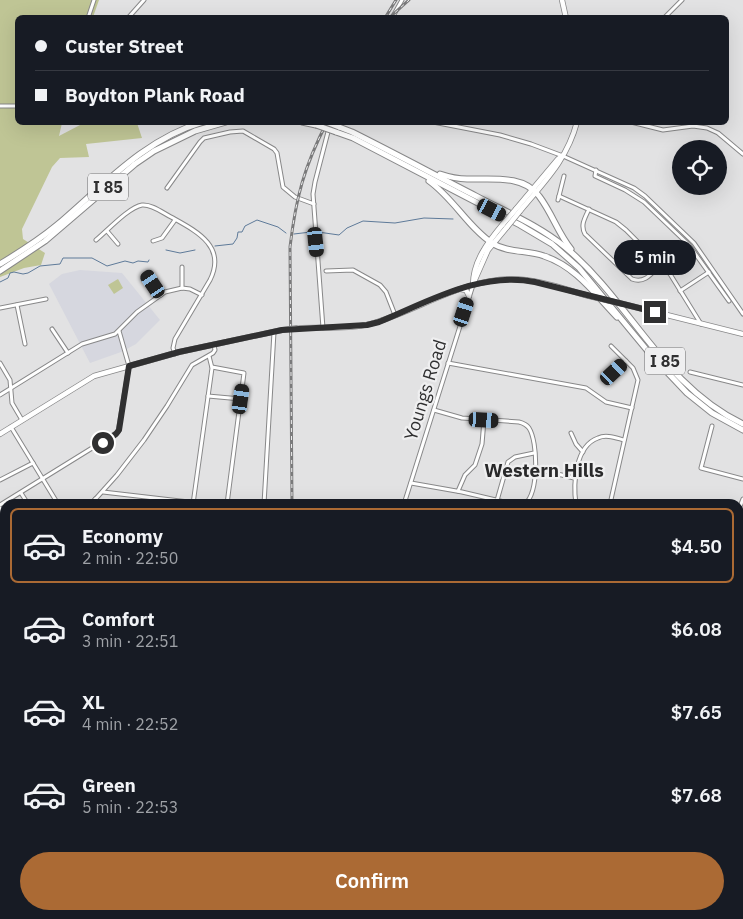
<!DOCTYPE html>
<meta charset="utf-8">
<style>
body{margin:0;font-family:"IBM Plex Sans",sans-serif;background:#242831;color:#f1f3f6;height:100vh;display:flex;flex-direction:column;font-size:19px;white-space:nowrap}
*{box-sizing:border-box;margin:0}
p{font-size:16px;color:#9ea1a6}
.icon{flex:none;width:28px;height:28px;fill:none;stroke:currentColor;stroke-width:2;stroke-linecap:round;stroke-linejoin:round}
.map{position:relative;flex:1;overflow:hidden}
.side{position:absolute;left:0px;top:499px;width:744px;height:421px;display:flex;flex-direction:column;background:#171b24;border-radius:15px 15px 0 0;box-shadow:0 5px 20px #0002}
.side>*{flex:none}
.guide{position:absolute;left:15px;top:15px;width:714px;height:110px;border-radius:8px;box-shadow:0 5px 20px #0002;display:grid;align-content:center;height:110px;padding:0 20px;background:#171b24}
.buttons{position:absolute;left:672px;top:140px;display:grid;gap:10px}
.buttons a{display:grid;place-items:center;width:55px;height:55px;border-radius:50%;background:#171b24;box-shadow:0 5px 20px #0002;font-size:25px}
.end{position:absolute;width:22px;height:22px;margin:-11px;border:6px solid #303031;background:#fff;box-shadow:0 0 0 2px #fff}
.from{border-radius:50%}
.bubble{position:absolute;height:35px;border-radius:18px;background:#171b24;box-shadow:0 5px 20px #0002;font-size:16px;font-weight:600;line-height:35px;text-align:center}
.car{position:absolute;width:15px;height:30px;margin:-15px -8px;border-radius:6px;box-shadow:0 0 4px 1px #0007;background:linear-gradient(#222 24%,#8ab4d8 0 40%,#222 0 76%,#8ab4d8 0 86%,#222 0)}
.guide b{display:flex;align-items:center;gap:18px;height:48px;font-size:19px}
.guide b+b{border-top:1px solid #363941}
.guide i{width:12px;height:12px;background:#f1f3f6}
ul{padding:9px 0 0;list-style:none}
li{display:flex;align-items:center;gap:15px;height:75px;margin:0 10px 8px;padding:0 10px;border:2px solid transparent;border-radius:8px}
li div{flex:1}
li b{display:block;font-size:19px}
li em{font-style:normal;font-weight:600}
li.current{border-color:#ab6a34}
li>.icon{width:45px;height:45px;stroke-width:1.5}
.cta{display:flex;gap:10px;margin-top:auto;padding:10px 20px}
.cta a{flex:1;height:58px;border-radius:30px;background:#ab6a34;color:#fff;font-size:20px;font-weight:600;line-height:58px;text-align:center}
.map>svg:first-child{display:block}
</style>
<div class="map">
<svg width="743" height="919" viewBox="0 0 743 919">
<rect width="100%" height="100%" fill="#e2e2e3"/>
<!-- built -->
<path fill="#d6d7df" d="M80,270L122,273L160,320L136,344L121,352L90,363L49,284L62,274Z"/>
<!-- green -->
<g fill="#bfc595">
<path d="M0,0H99L93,17L18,18V122L62,123L59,136L80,125L100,122L137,123L142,138L86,144L89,157L60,158L52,167L22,229L23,239L45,253L41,265L24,268L0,277Z"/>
<path d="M118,279L123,288L114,294L108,285Z"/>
<path d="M5,763V820H0L2,766Z"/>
<rect x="43" y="915" width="178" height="4"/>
</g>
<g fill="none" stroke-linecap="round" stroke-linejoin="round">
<!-- stream -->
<g stroke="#5e7a99" stroke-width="1">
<path d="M318,232L339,235L347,228L363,221L395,223L424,218L453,219"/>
<path d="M294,234L311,232"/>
<path d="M215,246L233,244L237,238L238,232H242L245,226L257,220L278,227L286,233"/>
<path d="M166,250L180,253L195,250"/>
<path d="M0,282L8,278L10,273L14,272L23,274L28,273L40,266L60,264L63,258H92L107,266L125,261L133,263L138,261L148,262L149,260"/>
</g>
<defs>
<g id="minor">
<path d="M88,18L94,0"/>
<path d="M128,18L144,0"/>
<path d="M392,18L402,0"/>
<path d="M664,18L682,0"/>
<path d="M0,106H18"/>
<path d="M433,122L500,135L531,144L563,156L634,188L645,196L694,243L743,314"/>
<path d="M631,122L663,130L693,126L707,128L718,133L743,154"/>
<path d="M596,170L595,176L625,190L644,202L689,245L729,301"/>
<path d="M167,188L200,142L204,138L230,132L243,131L274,149L277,153L283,187L295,197L314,204"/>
<path d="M559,196L616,222L626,230L670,274L701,324"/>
<path d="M558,200L564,176"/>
<path d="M589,209C585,218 580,225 585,234L632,279C645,284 652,273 661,264"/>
<path d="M107,231L118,244"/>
<path d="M96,240C107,231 129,207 142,205C152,204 163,213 171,217C196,231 227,246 210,280L175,339L173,348L175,354"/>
<path d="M153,241L162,238L175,220"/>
<path d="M326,271L353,270L380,285L386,292L395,315"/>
<path d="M146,274L161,295"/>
<path d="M182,288V267"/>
<path d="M680,291L709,272"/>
<path d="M17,305L25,344"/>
<path d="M0,308L46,299"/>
<path d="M323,328L313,194L315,182L329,128"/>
<path d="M52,329L68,353"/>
<path d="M0,363L10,380L12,403L22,420"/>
<path d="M448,363L586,388L606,402L632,408"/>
<path d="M212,367L244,373L227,504"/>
<path d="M614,372L626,361"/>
<path d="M690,372L743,385"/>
<path d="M0,395L82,344L115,334L137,312L165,292L182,288L190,289L202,295"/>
<path d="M208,396L241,399"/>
<path d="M434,410L462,418L519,422C523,423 526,424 529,428C538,442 539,492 525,504"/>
<path d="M712,426L701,468L743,479"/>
<path d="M11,427L58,504"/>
<path d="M571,433L576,444L583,452"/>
<path d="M537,469L574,478"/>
<path d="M0,480L33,463"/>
<path d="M411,483L462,492L513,504"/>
<path d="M458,491L465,475L475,465L482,444L484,420"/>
<path d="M103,492L206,504"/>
<path d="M21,493L28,504"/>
<path d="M95,499L99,504"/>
<path d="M91,504L117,475L144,440L167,406L192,365L213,353L215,350L214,345"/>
<path d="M193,504L212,368L209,356"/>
<path d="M264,504L274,332"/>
<path d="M404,504L473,285"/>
<path d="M496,504L508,462L515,457L534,453"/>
<path d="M576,504C573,484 575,446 598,438C606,434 616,438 624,440"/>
<path d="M610,504L638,380L633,368L611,346"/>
<path d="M0,505L118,432L129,366L119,331"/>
<path d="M0,508L5,517"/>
<path d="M739,509L743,499"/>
<path d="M0,548L5,545"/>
<path d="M0,591L5,587"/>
<path d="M739,607H743"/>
<path d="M739,659H743"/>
<path d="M739,698L743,705"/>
<path d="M739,715L743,712"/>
<path d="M0,764L5,760"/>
<path d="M739,816H743"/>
<path d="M0,847H5"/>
<path d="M0,886L5,885"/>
<path d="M42,919V915"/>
<path d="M250,919V915"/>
<path d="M302,919V915"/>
<path d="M330,919L347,915"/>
<path d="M404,919V915"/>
<path d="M468,919L469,915"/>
<path d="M527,919L528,915"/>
<path d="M554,919V915"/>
<path d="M605,919V915"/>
<path d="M656,919V915"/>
<path d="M701,919L710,915"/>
<path d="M715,919L724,915"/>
<path d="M735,919V915"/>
</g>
<g id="major">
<path d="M562,0L566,18"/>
<path d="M516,209L558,159L562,156"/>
<path d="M520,211C544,182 567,160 577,122"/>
<path d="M473,284L488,250L507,227"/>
<path d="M473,285C473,261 488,242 503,224"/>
<path d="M460,289L466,290L469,296"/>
<path d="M623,304L743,334"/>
<path d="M298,328C323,327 353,330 377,322C422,308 462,280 511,279C537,279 564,289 589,296"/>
<path d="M0,434L94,376L179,352L282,330"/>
</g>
<g id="highway">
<path d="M302,122L316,125"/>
<path d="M339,127L352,132C394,153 435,175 476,196C506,212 538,225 565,247C631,302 662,385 743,424"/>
<path d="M336,132L353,138L520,225L552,244L579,268L651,355L687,393L712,413L743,430"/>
<path d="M440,174C449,177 457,179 467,179C490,180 523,174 539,196C552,213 558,233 571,249"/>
<path d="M429,181C453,198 469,228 492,243C507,253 528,250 544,256C575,266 595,294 617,317"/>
<path d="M0,264C20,252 39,240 57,225C102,187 144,139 203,122"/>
<path d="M0,271L45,241L135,164L154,151L195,131L226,122"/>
</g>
</defs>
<!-- minor casing -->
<use href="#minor" stroke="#888889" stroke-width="5"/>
<!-- major casing -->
<use href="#major" stroke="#888889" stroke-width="6"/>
<!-- highway casing -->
<use href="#highway" stroke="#888889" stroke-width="7"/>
<!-- minor -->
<use href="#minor" stroke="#fff" stroke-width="3"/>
<!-- major -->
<use href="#major" stroke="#fff" stroke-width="4.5"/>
<!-- highway -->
<use href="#highway" stroke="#fff" stroke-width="5"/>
<defs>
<g id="rail">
<path d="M385,18L396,0"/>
<path d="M389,18L409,0"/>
<path d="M292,504L290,247C296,197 304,167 327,122"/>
<path d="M297,915V919"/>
</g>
</defs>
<!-- rail casing -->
<use href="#rail" stroke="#7a7a7b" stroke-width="3"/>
<!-- rail -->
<use href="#rail" stroke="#efeff0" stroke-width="1" stroke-dasharray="4" stroke-linecap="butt"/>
<defs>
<g id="major-bridge">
<path d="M503,224L516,209"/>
<path d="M507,227L520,211"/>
<path d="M589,296L623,304"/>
<path d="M282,330L298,328"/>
</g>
<g id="highway-bridge">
<path d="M326,122L339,127"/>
<path d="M316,125L336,132"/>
</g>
</defs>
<!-- major-bridge casing -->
<use href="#major-bridge" stroke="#888889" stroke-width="6" stroke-linecap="butt"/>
<!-- highway-bridge casing -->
<use href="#highway-bridge" stroke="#888889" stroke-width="7" stroke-linecap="butt"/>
<!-- major-bridge -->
<use href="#major-bridge" stroke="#fff" stroke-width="4.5"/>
<!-- highway-bridge -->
<use href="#highway-bridge" stroke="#fff" stroke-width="5"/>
</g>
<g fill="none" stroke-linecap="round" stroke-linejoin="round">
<!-- route -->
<path stroke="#303031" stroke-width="6" d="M103,443L116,434L119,430L129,366L179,352L282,330L367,325L379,322C428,302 480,271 535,282L655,312"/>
</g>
<g text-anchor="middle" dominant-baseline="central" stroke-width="4.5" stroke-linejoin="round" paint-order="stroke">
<!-- shield labels -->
<g fill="#efeff0" stroke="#69696a" stroke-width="1">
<rect x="88" y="173.5" width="40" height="27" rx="4"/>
<rect x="645" y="347.5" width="40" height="27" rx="4"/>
</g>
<g font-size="16" font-weight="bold" fill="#303031">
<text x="108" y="187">I 85</text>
<text x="665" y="361">I 85</text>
</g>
<!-- street labels -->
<g font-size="18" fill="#303031" stroke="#efeff0">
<text transform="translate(425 390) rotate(-73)">Youngs Road</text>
</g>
<!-- neighbourhood labels -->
<g font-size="19" font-weight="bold" fill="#29292a" stroke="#efeff0">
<text x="544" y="470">Western Hills</text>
</g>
</g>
</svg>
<div class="buttons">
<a><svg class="icon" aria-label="locate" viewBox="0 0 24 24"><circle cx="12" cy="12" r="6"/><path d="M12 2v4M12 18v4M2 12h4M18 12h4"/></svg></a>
</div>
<i class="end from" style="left:103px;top:443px"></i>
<i class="end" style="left:655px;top:312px"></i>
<div class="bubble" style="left:614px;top:240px;width:82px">5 min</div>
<i class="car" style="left:492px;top:210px;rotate:117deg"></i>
<i class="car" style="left:316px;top:242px;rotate:174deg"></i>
<i class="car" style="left:153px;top:284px;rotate:326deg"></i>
<i class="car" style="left:464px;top:312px;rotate:18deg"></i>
<i class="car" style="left:614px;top:372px;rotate:47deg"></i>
<i class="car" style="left:241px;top:399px;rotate:8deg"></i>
<i class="car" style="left:484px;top:420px;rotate:93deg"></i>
<div class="guide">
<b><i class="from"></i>Custer Street</b>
<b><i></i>Boydton Plank Road</b>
</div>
<section class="side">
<ul>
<li class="current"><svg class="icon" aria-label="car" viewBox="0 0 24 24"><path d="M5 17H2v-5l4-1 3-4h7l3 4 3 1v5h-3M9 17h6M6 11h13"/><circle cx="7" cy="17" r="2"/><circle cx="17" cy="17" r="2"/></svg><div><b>Economy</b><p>2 min · 22:50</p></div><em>$4.50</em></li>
<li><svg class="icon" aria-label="car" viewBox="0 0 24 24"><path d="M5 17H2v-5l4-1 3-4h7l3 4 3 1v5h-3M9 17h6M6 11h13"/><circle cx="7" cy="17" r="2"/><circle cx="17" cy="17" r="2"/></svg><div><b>Comfort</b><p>3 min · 22:51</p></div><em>$6.08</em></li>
<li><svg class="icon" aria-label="car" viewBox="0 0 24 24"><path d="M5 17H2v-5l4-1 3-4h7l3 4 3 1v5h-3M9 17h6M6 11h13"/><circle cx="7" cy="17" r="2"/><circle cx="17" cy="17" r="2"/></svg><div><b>XL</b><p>4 min · 22:52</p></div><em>$7.65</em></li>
<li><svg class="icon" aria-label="car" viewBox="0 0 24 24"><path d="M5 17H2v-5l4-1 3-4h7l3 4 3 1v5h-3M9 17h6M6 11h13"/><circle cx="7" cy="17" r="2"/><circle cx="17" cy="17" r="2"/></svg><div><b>Green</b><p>5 min · 22:53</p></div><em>$7.68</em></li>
</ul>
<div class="cta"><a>Confirm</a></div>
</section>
</div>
